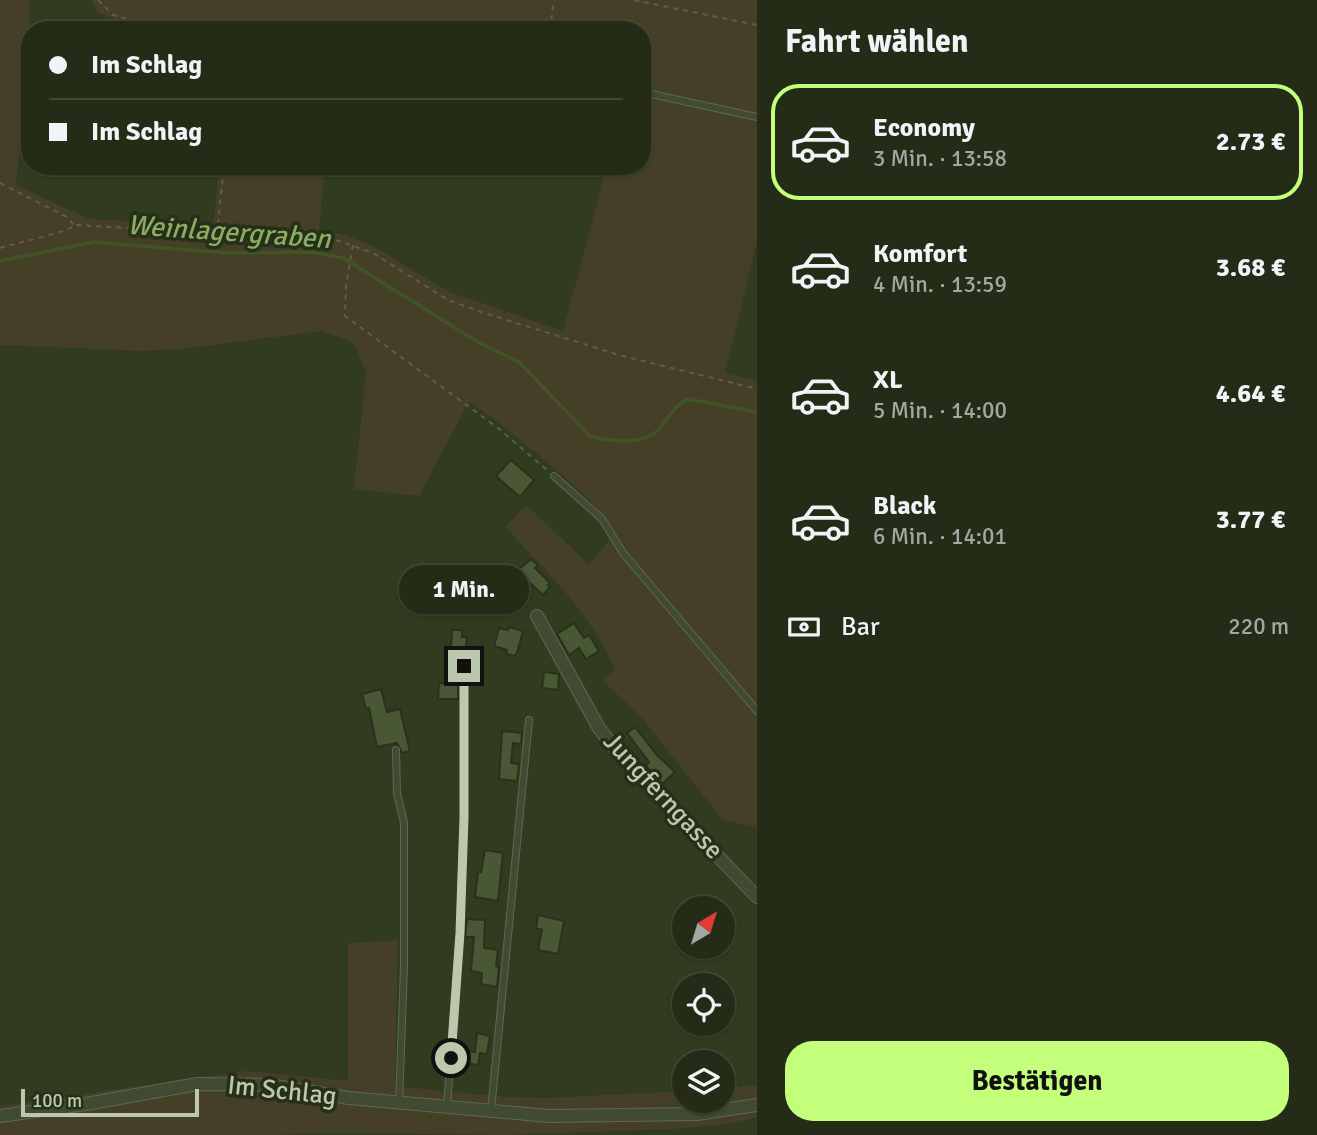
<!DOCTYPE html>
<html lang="de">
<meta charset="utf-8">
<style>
body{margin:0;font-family:Signika,sans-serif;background:#303824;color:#f1f3f6;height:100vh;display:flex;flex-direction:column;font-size:26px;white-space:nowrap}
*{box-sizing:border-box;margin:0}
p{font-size:23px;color:#a3a7a1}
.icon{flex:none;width:38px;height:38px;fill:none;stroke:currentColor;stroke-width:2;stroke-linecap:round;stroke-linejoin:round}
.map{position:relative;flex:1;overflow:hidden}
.details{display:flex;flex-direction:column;background:#242c17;width:560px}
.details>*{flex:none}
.guide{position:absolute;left:21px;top:21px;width:630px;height:154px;border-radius:28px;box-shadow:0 2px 5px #0004,0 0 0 2px #414836;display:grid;align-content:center;height:154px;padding:0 28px;background:#242c17}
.needle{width:46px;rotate:38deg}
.fabs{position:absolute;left:672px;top:896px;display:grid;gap:14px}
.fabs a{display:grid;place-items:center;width:63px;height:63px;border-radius:50%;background:#242c17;box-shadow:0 2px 5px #0004,0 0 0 2px #414836;font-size:35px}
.scale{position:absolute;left:21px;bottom:18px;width:178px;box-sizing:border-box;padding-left:7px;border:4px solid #bcc8ad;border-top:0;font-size:19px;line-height:24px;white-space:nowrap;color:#bcc8ad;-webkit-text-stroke:5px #263018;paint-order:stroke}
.end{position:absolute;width:32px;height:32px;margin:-16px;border:9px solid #bcc8ad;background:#111;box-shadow:0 0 0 4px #111}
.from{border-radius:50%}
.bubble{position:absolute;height:49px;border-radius:24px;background:#242c17;box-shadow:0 2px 5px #0004,0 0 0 2px #414836;font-size:23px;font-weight:800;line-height:49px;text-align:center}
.guide b{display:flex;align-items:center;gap:24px;height:66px;font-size:26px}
.guide b+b{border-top:2px solid #414836}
.guide i{width:18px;height:18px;background:#f1f3f6}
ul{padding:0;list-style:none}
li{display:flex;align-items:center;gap:21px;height:116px;margin:0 14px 10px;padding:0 14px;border:4px solid transparent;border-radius:28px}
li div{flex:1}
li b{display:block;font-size:26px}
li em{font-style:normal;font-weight:800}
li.active{border-color:#c4ff7b}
li>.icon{width:63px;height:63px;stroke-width:1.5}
h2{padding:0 28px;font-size:32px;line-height:84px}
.pay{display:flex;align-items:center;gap:18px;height:77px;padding:0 28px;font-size:26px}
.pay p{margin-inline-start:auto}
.cta{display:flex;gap:14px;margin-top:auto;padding:14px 28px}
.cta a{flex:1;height:80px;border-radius:28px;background:#c4ff7b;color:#111;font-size:28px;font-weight:800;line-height:80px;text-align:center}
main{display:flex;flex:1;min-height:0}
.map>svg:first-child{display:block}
</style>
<main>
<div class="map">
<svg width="757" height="1135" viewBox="0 0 757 1135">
<rect width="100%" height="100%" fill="#303b1f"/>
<!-- green -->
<g fill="#463f28">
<path d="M0,0H30V48L16,185L89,219L213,225L220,166H325L319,231L346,235L375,247L449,292L563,331L607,166H642V30H150L98,13L91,0H757V241L725,373L757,381V828L722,819L641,717L602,680L615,670C592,614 546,571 505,527L527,505L589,565L615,533C598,504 573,485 548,463C523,442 498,422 471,402L464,411L419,496L354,489L366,372L354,343L321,331L183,349L141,351L0,345Z"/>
<path d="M398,940L395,1086L504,1097L547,1098L684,1091V1101H723V1088L757,1085V1117L728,1124L672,1129L508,1135L323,1133L275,1135H0V1106L245,1071L348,1081V943Z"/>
</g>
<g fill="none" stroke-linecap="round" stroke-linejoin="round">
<!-- stream -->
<path stroke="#405425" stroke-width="3.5" d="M0,261L94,242L228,253L313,252L343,258L478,342L519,362L590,436C613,442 645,447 662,426C672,412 673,408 688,399L757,412"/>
</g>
<!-- building -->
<g fill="#495735" stroke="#28321a" stroke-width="2">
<path d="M511,460L534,480L520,497L496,476Z"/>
<path d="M531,559L538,565L535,568L550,583L548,585L550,587L543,595L517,571Z"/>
<path d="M574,623L584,638L589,635L599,651L586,659L579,648L569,655L557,634Z"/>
<path d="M509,627L523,631L517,653L514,656L506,654L507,650L494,646L499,628L508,630Z"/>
<path d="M452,630H462V637H467L466,649H451Z"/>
<path d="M544,672L559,674L558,690L542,688Z"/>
<path d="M439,683L458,684V699H438Z"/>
<path d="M381,689L387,712L400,709L410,751L402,753L397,743L377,747L369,708L366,709L362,694Z"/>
<path d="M635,727L657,755L675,772L662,784L646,766L649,762L627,733Z"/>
<path d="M502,731L522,733L521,744L513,743L511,763L519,764L517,781L499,779Z"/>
<path d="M485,850L503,853L498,901L475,897L478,872H481Z"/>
<path d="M538,915L564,921L558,954L538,950L542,930L536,928Z"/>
<path d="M467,919L485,920L484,948L498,950L496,966L499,967L497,987L481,984L482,973L471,971L474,937H465Z"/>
<path d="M477,1033L490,1036L487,1054L480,1053L478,1065L459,1062L461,1050L475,1052Z"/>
</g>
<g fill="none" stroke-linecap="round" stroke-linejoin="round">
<defs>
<g id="service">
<path d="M642,92L757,117"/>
<path d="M554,476L602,519L623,553L757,711"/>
<path d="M396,750L397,793L404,823V967L399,1103"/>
<path d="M447,1107L460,933L464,818V666"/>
<path d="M491,1110L529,720"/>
</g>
<g id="minor">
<path d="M537,616L599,728L616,750L757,897"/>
<path d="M0,1116L86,1104L197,1084L269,1085L349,1098L549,1116L697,1114L757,1105"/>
</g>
</defs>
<!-- service casing -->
<use href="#service" stroke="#5f6950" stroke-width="8"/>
<!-- minor casing -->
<use href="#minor" stroke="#5f6950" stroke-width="14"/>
<!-- path -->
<g stroke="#5e5e45" stroke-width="2" stroke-dasharray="5 5" stroke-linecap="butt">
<path d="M98,0L113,15L164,30"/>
<path d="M634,0L757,25"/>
<path d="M550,30L554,0"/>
<path d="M0,183L67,217L74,225"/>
<path d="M217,234L224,166"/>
<path d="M353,245L346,286L345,316L498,428L548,471"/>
<path d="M0,248C17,242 64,234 75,225L333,239L373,253L448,300L478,311L619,355L757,389"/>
</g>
<!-- service -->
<use href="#service" stroke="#414b33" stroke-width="6"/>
<!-- minor -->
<use href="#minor" stroke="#414b33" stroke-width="12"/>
</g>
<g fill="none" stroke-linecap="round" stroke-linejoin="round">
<!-- route -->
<path stroke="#bcc8ad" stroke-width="9" d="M451,1058L460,933L464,818V666"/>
</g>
<g text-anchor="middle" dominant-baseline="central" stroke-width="7" stroke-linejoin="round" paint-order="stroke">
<!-- street labels -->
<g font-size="26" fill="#bcc8ad" stroke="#263018">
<text transform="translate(663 796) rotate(47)">Jungferngasse</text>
<text transform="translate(282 1091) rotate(6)">Im Schlag</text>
</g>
<!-- water labels -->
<g font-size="28" font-style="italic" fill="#8dab62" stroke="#263018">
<text transform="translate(229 232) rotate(4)">Weinlagergraben</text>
</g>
</g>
</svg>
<div class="fabs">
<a><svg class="needle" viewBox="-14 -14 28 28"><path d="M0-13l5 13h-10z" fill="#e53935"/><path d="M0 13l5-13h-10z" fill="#a3a7a1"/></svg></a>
<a><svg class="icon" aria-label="locate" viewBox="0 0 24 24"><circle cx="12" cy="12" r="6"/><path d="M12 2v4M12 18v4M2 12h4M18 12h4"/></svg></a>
<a><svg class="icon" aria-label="layers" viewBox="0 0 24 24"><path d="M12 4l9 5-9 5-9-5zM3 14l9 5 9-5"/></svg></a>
</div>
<div class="scale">100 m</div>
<i class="end from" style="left:451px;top:1058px"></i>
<i class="end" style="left:464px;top:666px"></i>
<div class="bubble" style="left:399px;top:565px;width:130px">1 Min.</div>
<div class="guide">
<b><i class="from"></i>Im Schlag</b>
<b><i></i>Im Schlag</b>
</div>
</div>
<section class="details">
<h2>Fahrt wählen</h2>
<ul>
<li class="active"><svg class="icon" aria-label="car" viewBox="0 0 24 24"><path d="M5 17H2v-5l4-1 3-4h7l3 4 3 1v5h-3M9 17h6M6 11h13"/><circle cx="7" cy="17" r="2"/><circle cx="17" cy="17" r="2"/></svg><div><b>Economy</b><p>3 Min. · 13:58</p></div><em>2.73 €</em></li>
<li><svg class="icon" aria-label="car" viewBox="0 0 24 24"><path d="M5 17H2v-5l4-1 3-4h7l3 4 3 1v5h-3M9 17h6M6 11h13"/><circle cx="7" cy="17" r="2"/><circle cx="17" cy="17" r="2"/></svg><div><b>Komfort</b><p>4 Min. · 13:59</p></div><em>3.68 €</em></li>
<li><svg class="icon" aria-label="car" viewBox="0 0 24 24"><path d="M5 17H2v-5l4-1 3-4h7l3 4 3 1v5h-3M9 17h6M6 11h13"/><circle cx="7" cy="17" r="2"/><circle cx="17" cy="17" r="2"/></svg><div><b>XL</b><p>5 Min. · 14:00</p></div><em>4.64 €</em></li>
<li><svg class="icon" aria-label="car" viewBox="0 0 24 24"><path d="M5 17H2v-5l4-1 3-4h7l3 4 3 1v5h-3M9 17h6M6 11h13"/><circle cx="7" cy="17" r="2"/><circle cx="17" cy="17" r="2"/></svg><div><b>Black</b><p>6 Min. · 14:01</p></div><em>3.77 €</em></li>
</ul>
<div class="pay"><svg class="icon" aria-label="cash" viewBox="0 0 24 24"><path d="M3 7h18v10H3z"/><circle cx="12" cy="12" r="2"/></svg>Bar<p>220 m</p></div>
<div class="cta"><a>Bestätigen</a></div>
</section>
</main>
